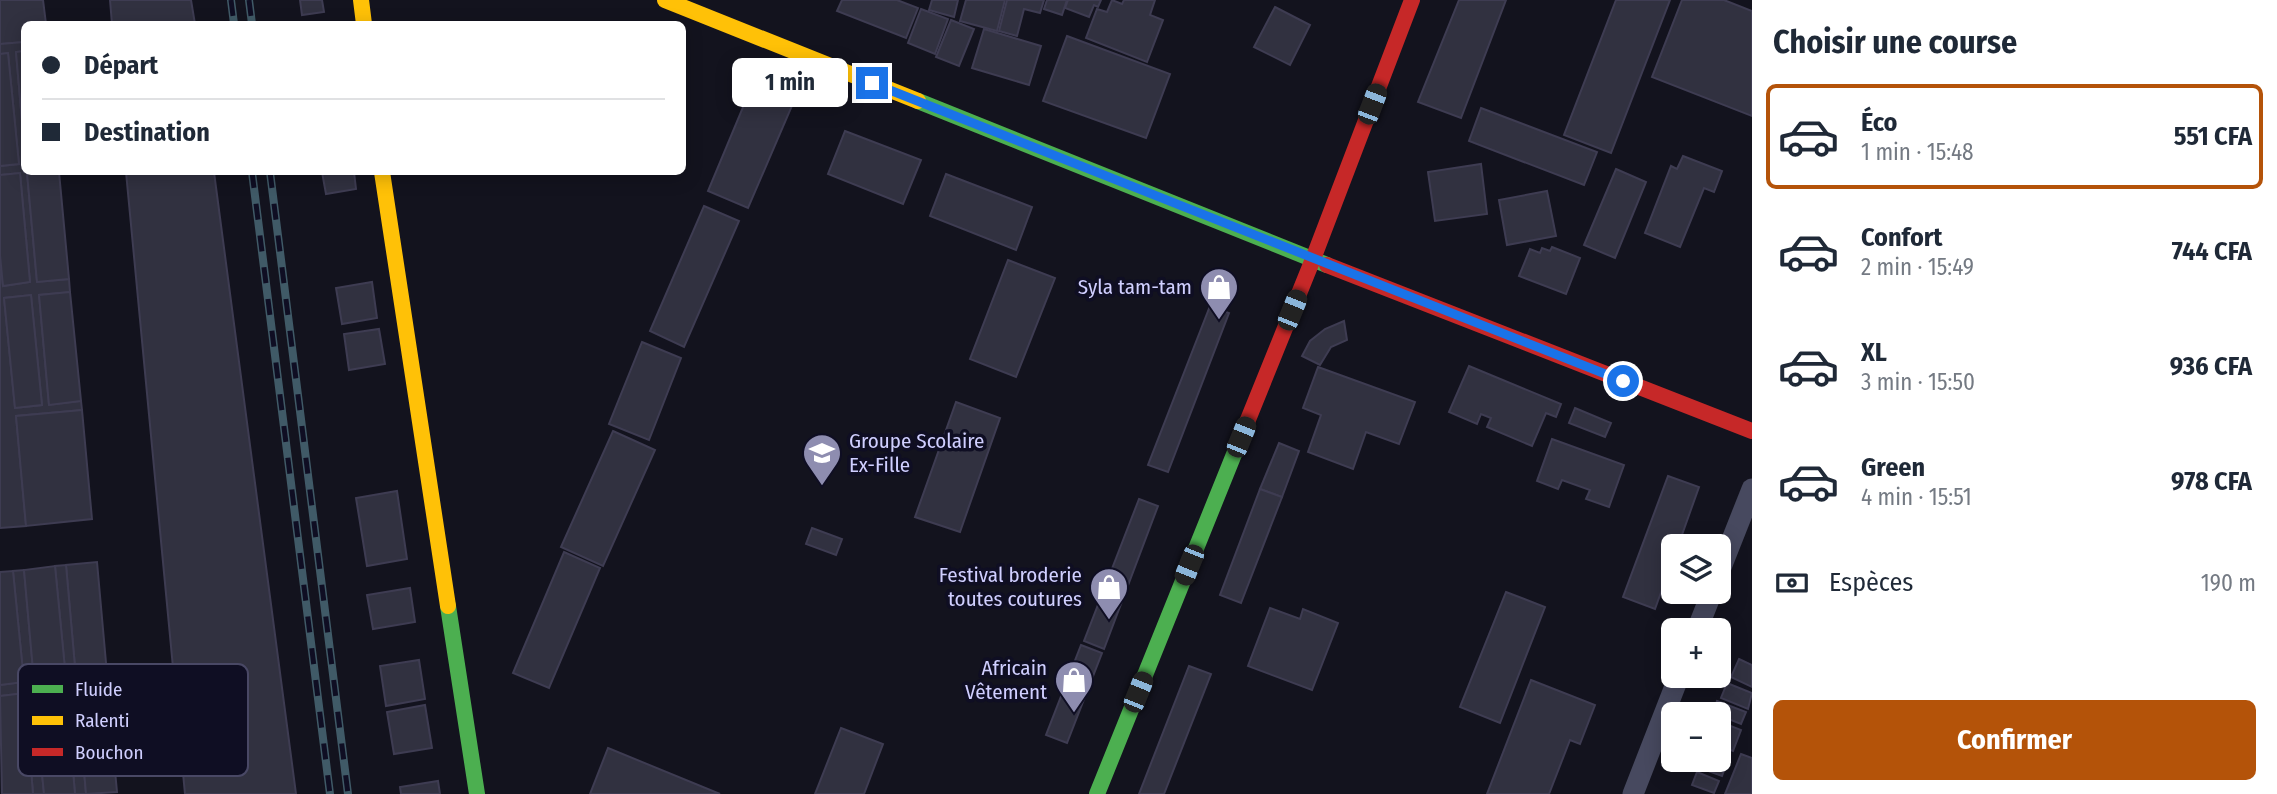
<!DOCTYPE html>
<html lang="fr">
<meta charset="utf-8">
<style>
body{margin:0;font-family:"Fira Sans Condensed",sans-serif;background:#f6f6f7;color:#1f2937;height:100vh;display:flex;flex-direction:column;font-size:26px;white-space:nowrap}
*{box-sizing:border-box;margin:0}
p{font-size:23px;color:#747a83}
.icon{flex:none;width:38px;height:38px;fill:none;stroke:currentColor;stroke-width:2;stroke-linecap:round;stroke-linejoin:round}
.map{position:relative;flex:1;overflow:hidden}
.side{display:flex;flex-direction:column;background:#fff;width:525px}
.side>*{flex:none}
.guide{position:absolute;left:21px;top:21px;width:665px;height:154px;border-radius:10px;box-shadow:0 4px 18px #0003;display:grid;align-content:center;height:154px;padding:0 21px;background:#fff}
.buttons{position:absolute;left:1661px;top:534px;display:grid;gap:14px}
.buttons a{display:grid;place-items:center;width:70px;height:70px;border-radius:10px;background:#fff;box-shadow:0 4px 18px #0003;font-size:35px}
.end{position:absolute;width:32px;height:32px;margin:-16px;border:9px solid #1a73e8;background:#fff;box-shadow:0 0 0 4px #fff}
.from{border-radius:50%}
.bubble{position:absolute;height:49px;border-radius:10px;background:#fff;box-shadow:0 4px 18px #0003;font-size:23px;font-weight:700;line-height:49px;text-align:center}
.car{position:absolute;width:21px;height:42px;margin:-21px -10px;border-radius:9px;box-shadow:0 0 5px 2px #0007;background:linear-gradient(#222 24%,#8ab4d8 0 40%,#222 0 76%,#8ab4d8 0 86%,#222 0)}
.guide b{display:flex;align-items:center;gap:24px;height:66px;font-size:26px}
.guide b+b{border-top:2px solid #e0e1e3}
.guide i{width:18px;height:18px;background:#1f2937}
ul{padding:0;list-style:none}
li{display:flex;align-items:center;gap:21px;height:105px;margin:0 14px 10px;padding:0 7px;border:4px solid transparent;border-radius:10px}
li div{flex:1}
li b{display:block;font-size:26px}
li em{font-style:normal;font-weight:700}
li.current{border-color:#b45309}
li>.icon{width:63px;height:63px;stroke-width:1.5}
h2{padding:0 21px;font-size:32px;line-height:84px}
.pay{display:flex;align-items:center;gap:18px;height:77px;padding:0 21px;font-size:26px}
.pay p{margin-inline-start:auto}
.button{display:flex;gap:14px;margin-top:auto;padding:14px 21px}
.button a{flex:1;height:80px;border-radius:10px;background:#b45309;color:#fff;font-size:28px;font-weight:700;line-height:80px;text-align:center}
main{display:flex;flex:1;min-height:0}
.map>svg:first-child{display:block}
</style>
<main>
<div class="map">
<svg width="1752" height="794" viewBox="0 0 1752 794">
<rect width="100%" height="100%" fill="#13131e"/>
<!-- building -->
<g fill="#313140" stroke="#3e3c52" stroke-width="2" fill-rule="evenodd">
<path d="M0,0H43L46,24H24V42L0,44Z"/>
<path d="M110,0H191L195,24H112Z"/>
<path d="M300,0H322L324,12L302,15Z"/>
<path d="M842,0H897L918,8L906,38L837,11Z"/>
<path d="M932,0H958L954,17L929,10Z"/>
<path d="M966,0H1005L997,31L960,21Z"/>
<path d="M1007,0H1044L1040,13L1024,9L1017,36L999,31Z"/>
<path d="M1047,0H1067L1062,15L1044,9Z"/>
<path d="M1068,0H1101L1098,7L1094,5L1089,17L1065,8Z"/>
<path d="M1112,0L1122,4L1124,0H1155L1150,15L1163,20L1147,62L1086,38L1097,9L1107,12Z"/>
<path d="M1459,0H1506L1461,118L1418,102Z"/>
<path d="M1616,0H1670L1611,153L1564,135Z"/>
<path d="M1682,0H1724L1752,11V116L1652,77Z"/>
<path d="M1275,7L1310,25L1290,65L1254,47Z"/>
<path d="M921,9L948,19L935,54L908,43Z"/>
<path d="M951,20L974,29L959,66L936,57Z"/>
<path d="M984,29L1041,46L1029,85L972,68Z"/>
<path d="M1067,36L1170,74L1146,138L1043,101Z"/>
<path d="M24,42V51L16,52L24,145V172H39L27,173L37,282L69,279L70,292L39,295L49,405L81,401L82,410L16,416L26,526L0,528V255L3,286L30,282L20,173L0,175V166L19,164L8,53L0,54V44ZM31,295L42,405L15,408L4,298Z"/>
<path d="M24,51V145L16,52Z"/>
<path d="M8,53L19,164L0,166V54Z"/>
<path d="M756,76L797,94L748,208L708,191Z"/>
<path d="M1481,108L1597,152L1584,185L1469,141Z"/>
<path d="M845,131L921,160L903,204L828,174Z"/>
<path d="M1683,156L1722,171L1714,192L1704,188L1680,247L1645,233L1671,166L1677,169Z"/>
<path d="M1481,164L1487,214L1435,221L1428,172Z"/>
<path d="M1616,169L1646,182L1615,258L1584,245Z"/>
<path d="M39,172H59L69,279L37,282L27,173Z"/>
<path d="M126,172H214L296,794H185Z"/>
<path d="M322,172H354L356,189L326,194Z"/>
<path d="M20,173L30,282L3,286L0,255V175Z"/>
<path d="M946,174L1032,207L1016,250L930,216Z"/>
<path d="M1547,191L1556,236L1507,245L1499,200Z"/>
<path d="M704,206L739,221L684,347L650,331Z"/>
<path d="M1552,247L1580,258L1566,294L1519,276L1530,249L1540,253L1542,248L1550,251Z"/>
<path d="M1008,260L1055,278L1016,377L970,359Z"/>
<path d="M372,282L377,318L342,324L336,288Z"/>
<path d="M70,292L81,401L49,405L39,295Z"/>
<path d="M31,295L42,405L15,408L4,298Z"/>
<path d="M1210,306L1229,313L1168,472L1148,465Z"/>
<path d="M1344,321L1347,340L1331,347L1320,365L1302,356L1310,341L1325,329Z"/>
<path d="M379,329L385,364L349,370L344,334Z"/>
<path d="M642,342L681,358L649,440L609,424Z"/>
<path d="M1469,366L1561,404L1556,417L1546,413L1532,446L1487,427L1491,418L1481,414L1477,424L1449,412Z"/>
<path d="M1318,367L1415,402L1399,444L1366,432L1353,469L1308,452L1321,415L1303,408Z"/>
<path d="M956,402L1000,418L960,532L915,517Z"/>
<path d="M1575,408L1611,423L1605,437L1569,423Z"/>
<path d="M82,410L92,519L26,526L16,416Z"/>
<path d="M613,431L655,450L603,566L561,547Z"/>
<path d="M1552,439L1624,465L1609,507L1586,499L1590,490L1562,480L1558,489L1537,481Z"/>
<path d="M1279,443L1299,451L1282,497L1260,489Z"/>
<path d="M1668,476L1699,487L1678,546H1673V559L1655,609L1623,597Z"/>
<path d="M1260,489L1282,497L1241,603L1220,595Z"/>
<path d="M397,491L407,559L367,566L356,498Z"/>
<path d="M1139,499L1158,506L1104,649L1084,641Z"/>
<path d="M812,528L842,539L836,555L806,544Z"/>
<path d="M564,552L600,568L549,688L513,673Z"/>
<path d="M97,562L107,674L76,678L66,565Z"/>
<path d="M66,565L76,678L107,674V685L77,688L86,794H75L66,689L34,692L44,794H33L25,693L0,696V685L24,682L13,571L24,570L34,681L66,679L55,566Z"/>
<path d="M55,566L66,679L34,681L24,570Z"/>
<path d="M13,571L24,682L0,685V572Z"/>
<path d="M410,588L415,622L373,629L367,595Z"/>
<path d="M1506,592L1545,607L1500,723L1460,707Z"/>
<path d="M1270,608L1300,619L1303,609L1338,623L1312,690L1248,666Z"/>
<path d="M1081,645L1102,653L1067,743L1046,735Z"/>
<path d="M1739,659L1752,665V687L1731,677Z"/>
<path d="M419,660L425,699L386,706L380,666Z"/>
<path d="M1189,666L1211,674L1164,794H1139Z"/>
<path d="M1531,680L1595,705L1580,744L1570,740L1549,794H1487Z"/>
<path d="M1727,683L1752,693L1748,709L1721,698Z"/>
<path d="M107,685L117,792L86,794L77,688Z"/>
<path d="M66,689L75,794H44L34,692Z"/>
<path d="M25,693L33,794H2L0,696Z"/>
<path d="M1717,701L1746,712L1741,724L1713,713Z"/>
<path d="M425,705L432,748L394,754L387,712Z"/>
<path d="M1718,721L1741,730L1733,751L1718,745Z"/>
<path d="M841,728L883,744L864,794H815Z"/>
<path d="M608,748L720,794H590Z"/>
<path d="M1718,749L1730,754L1722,776L1697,767L1700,760H1718Z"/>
<path d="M1741,754L1752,758V794H1725Z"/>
<path d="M1697,772L1719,781L1714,793L1692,785Z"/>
<path d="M438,781L440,794H401L400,787Z"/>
</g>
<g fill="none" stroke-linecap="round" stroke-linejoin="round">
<!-- street -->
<g stroke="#47495f" stroke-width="21">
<path d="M1718,575L1752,489"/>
<path d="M1697,630L1712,592"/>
<path d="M1633,794L1679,676"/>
</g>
<!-- fast -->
<g stroke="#4caf50" stroke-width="16">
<path d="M918,101L1327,265"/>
<path d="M448,606L477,794"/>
<path d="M1097,794L1243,432"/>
</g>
<!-- slow -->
<g stroke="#ffc107" stroke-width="16">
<path d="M361,0L364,24"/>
<path d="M665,0L918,101"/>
<path d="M382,172L448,606"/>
</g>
<!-- jam -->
<g stroke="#c62828" stroke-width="16">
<path d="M1327,265L1752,431"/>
<path d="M1243,432L1313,259L1412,0"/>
</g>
<defs>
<g id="rail">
<path d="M231,0L234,24"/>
<path d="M249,0L252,24"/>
<path d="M252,172L330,794"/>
<path d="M270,172L348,794"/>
</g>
</defs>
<!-- rail casing -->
<use href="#rail" stroke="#405a67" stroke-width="8"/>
<!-- rail -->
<use href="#rail" stroke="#0f0e23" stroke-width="5" stroke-dasharray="16" stroke-linecap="butt"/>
</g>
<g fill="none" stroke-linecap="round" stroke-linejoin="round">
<!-- route -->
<path stroke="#1a73e8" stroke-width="9" d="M872,83L1623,381"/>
</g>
<!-- icons -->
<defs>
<symbol id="shop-pin" viewBox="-11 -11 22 30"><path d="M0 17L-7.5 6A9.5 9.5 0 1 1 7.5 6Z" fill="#8e8db0" stroke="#0f0e23"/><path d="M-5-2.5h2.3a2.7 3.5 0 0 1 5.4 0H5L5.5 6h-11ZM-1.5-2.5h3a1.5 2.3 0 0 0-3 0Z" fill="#fff"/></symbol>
<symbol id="school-pin" viewBox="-11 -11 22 30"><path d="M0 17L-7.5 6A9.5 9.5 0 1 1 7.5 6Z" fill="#8e8db0" stroke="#0f0e23"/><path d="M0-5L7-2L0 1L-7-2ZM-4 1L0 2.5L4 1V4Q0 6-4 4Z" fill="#fff"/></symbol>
</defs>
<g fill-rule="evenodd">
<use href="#shop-pin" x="1197" y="265" width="44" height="60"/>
<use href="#school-pin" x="800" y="431" width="44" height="60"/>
<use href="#shop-pin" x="1087" y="565" width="44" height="60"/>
<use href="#shop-pin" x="1052" y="658" width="44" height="60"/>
</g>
<g text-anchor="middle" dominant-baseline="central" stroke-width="7" stroke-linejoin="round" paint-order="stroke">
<!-- poi labels -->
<g font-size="21" fill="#d0cfff" stroke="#0f0e23" text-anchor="end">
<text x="1192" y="287">Syla tam-tam</text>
<text x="849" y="441" text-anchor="start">Groupe Scolaire<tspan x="849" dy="24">Ex-Fille</tspan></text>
<text x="1082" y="575">Festival broderie<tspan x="1082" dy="24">toutes coutures</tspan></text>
<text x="1047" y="668">Africain<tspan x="1047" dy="24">Vêtement</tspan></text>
</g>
</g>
<!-- legend -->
<rect x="18" y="664" width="230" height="112" rx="10" fill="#0f0e23" stroke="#494865" stroke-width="2"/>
<rect x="32" y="685" width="31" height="8" fill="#4caf50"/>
<rect x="32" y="716" width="31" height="9" fill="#ffc107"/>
<rect x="32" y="748" width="31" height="8" fill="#c62828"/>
<g font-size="19" fill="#d0cfff">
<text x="75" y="696">Fluide</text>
<text x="75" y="727">Ralenti</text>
<text x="75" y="759">Bouchon</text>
</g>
</svg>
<div class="buttons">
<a><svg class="icon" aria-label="layers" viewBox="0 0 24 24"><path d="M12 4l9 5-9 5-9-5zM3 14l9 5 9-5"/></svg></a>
<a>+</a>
<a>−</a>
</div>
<i class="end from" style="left:1623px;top:381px"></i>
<i class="end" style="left:872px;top:83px"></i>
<div class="bubble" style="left:732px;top:58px;width:116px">1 min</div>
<i class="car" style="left:1372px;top:104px;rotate:21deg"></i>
<i class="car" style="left:1292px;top:310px;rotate:22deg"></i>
<i class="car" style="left:1241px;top:437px;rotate:22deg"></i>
<i class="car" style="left:1189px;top:565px;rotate:202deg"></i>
<i class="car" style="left:1138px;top:692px;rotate:22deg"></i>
<div class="guide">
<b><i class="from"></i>Départ</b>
<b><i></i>Destination</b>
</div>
</div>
<section class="side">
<h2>Choisir une course</h2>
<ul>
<li class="current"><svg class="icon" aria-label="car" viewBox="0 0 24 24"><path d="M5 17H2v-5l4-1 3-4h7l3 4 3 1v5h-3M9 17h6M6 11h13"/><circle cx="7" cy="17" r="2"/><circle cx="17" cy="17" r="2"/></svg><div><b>Éco</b><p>1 min · 15:48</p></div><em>551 CFA</em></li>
<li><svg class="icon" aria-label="car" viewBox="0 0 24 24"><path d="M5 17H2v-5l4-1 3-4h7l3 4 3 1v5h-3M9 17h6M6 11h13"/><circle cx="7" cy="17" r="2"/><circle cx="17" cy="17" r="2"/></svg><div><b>Confort</b><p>2 min · 15:49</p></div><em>744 CFA</em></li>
<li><svg class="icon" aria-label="car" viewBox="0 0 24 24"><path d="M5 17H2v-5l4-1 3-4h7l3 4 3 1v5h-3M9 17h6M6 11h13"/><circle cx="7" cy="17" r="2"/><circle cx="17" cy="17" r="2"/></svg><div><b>XL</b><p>3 min · 15:50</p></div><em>936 CFA</em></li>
<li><svg class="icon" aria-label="car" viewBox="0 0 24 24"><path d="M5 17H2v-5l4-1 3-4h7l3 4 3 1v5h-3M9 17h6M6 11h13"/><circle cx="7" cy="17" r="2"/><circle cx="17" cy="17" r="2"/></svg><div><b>Green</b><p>4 min · 15:51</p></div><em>978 CFA</em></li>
</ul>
<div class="pay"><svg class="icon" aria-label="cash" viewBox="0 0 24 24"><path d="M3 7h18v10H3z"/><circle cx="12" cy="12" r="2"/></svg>Espèces<p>190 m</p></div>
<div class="button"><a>Confirmer</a></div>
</section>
</main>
